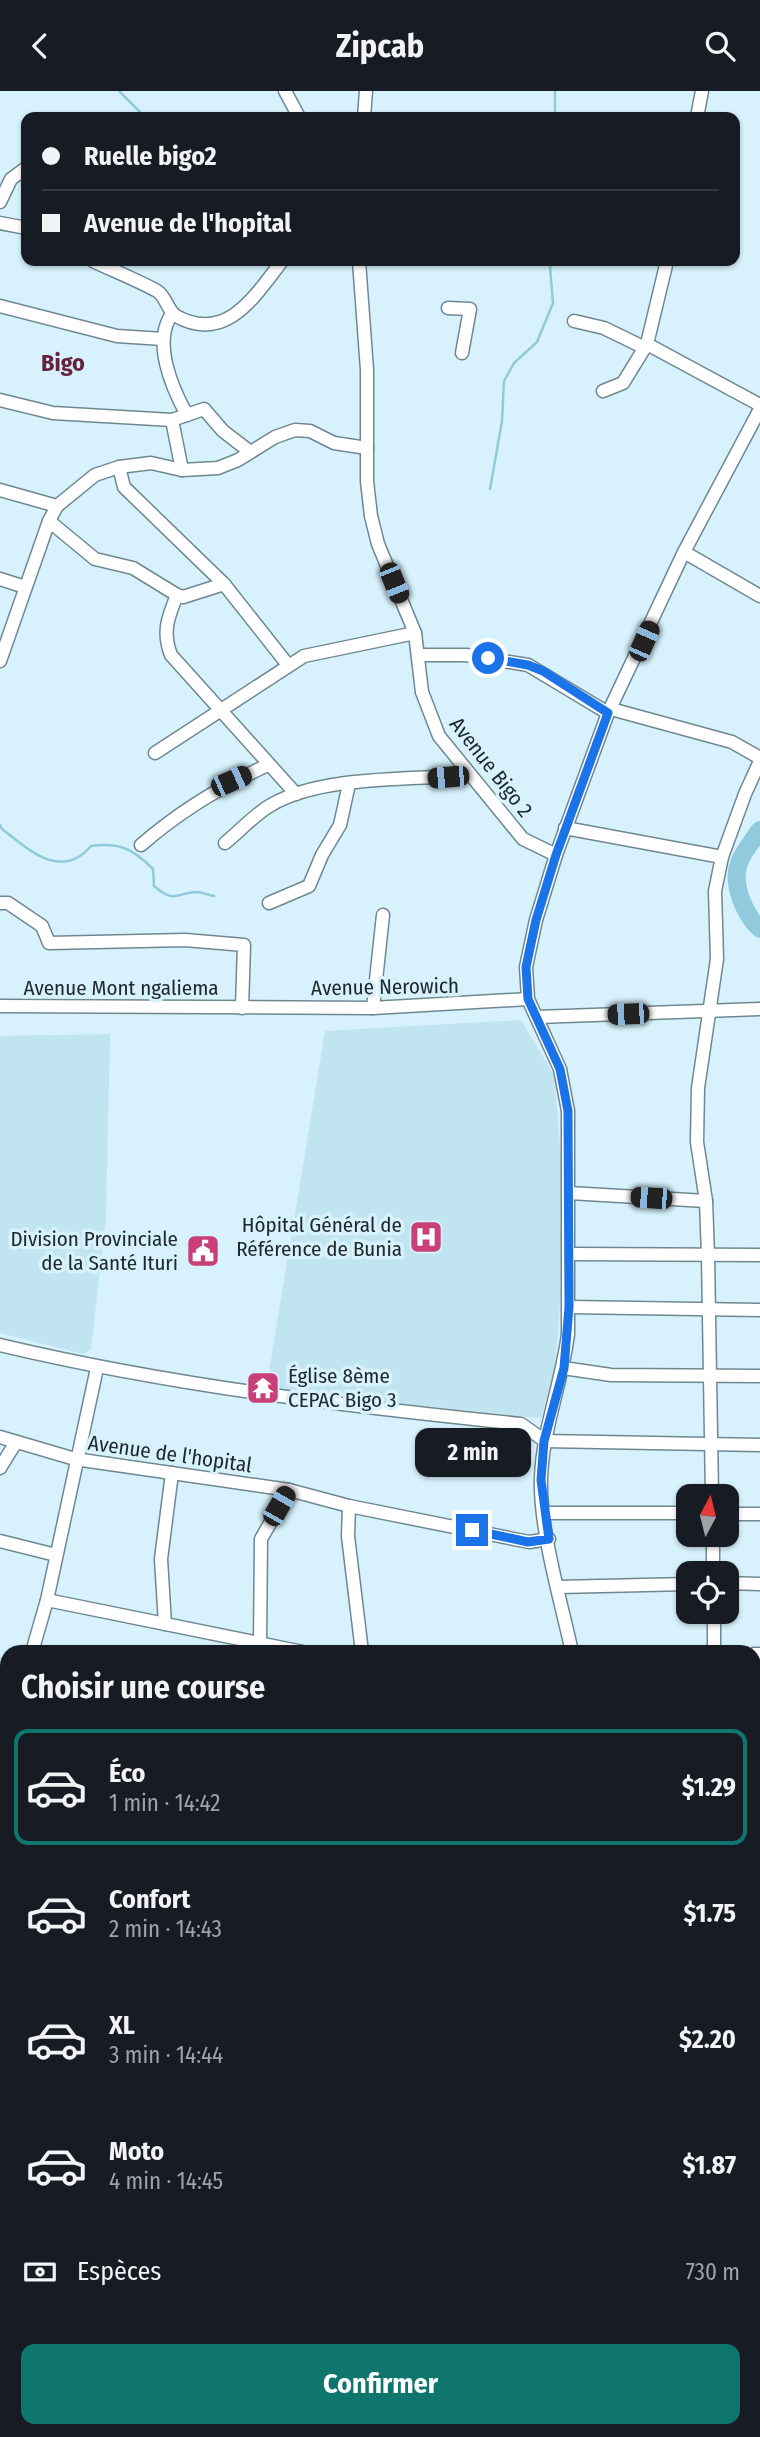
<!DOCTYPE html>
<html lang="fr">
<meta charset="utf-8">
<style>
body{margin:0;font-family:"Fira Sans Condensed",sans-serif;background:#20242c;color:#f1f3f6;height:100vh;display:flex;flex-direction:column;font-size:26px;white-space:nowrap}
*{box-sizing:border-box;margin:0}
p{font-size:23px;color:#9ea1a6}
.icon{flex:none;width:38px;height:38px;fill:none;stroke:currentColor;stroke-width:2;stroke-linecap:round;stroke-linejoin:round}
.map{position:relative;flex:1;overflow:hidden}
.details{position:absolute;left:0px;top:1554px;width:761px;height:793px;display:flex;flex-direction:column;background:#171b24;border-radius:21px 21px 0 0;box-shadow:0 2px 5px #0004}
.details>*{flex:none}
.banner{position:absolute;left:21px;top:21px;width:719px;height:154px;border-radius:14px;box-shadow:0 2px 5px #0004;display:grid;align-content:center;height:154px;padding:0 21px;background:#171b24}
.needle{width:46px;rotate:7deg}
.tools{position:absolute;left:676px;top:1393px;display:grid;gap:14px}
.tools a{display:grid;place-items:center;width:63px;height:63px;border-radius:14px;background:#171b24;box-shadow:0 2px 5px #0004;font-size:35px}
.end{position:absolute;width:32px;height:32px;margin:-16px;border:9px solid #1a73e8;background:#fff;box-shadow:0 0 0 4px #fff}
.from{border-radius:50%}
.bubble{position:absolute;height:49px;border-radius:14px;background:#171b24;box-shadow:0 2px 5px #0004;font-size:23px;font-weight:700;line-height:49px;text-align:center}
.car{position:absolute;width:21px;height:42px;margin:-21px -10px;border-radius:9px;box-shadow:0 0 5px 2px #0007;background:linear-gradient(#222 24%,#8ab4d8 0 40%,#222 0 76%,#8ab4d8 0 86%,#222 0)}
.banner b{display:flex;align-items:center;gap:24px;height:66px;font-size:26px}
.banner b+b{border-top:2px solid #363941}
.banner i{width:18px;height:18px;background:#f1f3f6}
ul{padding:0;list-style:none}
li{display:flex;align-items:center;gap:21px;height:116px;margin:0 14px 10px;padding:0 7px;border:4px solid transparent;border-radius:14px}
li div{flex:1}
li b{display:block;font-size:26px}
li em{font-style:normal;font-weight:700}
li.on{border-color:#0f766e}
li>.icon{width:63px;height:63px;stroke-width:1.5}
h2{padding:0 21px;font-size:32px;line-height:84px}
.pay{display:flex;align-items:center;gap:18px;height:77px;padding:0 21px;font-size:26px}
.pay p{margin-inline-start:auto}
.primary-button{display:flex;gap:14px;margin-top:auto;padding:14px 21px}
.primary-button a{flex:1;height:80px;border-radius:14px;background:#0f766e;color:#fff;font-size:28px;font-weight:700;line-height:80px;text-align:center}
header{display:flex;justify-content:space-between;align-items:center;height:91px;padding:0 21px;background:#171b24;font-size:32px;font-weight:700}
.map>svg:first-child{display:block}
</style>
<header><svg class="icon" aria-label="back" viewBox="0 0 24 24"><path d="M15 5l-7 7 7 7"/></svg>Zipcab<svg class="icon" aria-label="search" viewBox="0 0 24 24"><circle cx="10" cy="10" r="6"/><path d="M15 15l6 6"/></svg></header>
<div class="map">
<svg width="760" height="2346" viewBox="0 0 760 2346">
<rect width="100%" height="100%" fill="#d7f2fc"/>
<!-- built -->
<g fill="#c1e4f1">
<path d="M521,929L554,984L562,1078L560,1213L555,1276L541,1327L266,1299L325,940Z"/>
<path d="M110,943L106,1126L91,1259L83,1263L0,1242V945Z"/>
</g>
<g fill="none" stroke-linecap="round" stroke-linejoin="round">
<!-- stream -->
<g stroke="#91c9dd" stroke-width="2.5">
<path d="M119,0L145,26"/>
<path d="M555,0V26"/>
<path d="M490,398L502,330L504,290L514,272L537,251L553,212L550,176L554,170"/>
<path d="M0,734L2,738C29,759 61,790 91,755C120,751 133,758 153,778L154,795C175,813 176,802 196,801C201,801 209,804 214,805"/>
<path d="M0,2056L6,2052"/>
</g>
<!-- river -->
<g stroke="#91c9dd" stroke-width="18">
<path d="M760,739C753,749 743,761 739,772C731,793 745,824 760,838"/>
<path d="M754,1955V1957"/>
<path d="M0,2039L7,2053"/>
<path d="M754,2153L760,2172"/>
<path d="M760,2211L757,2224L760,2235"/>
<path d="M98,2340L99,2346"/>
<path d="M250,2346L270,2340"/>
</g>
<defs>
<g id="minor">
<path d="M285,0L299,26"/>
<path d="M364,26L366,0"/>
<path d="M697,26L702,0"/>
<path d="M0,111L11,88L26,77"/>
<path d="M0,132L26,137"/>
<path d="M93,170C114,180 137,189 157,200C166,205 167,219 176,225C226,253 255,205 282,170"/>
<path d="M359,170L367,279V390L371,425L378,453L415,542L422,601L439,645L523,748L556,764"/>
<path d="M0,215L117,245L163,248"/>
<path d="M448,217L470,218L462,262"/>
<path d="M172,223C152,251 172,297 187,324"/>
<path d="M574,230L604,237L645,257"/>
<path d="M647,253L760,314"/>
<path d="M603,300L623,292L647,253L667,170"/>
<path d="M0,309L53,322L172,329L204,318L223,340L249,360"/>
<path d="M172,329L182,379"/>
<path d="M119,376L124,396L224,493"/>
<path d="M0,399L57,415"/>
<path d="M49,430L95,468L133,477L177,504L183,506L224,493L288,574"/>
<path d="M684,461L760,505"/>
<path d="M0,488L25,496"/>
<path d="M177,504C168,526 162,541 171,564L296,703"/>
<path d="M419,564H466L528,574L608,622"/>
<path d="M0,570L49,430L57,415L95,384L119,376L151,372L182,379L218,377L238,369L275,346L295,339L310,340L334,352L367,357"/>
<path d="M611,618L732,651L760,667"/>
<path d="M155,662L304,565L415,542"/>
<path d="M565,737L722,766"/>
<path d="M225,752C240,740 255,723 271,714C322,684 412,689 470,684"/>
<path d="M141,754C180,720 221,695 268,674"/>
<path d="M0,812H8L42,835L49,852L185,849L244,854L242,917"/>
<path d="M269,812L309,795L322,764L340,734L349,693"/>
<path d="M0,915L373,917L528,908"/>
<path d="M373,917L383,824"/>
<path d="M537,926L760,918"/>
<path d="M569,1102L706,1110"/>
<path d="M570,1163L760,1164"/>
<path d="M570,1216L760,1219"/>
<path d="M0,1254C173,1295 345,1315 521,1333L545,1350L760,1354"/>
<path d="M563,1277L611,1284L760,1285"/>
<path d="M0,1346L75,1368L289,1399L349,1415L529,1451L549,1448"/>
<path d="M0,1377L16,1351"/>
<path d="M712,1405L708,1164L706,1110L697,1051L698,997L717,868L715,800L722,766L745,703L760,670"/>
<path d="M349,1415L348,1445L362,1561"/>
<path d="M544,1422H688"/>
<path d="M726,1423H760"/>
<path d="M713,1444V1482"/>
<path d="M0,1450L56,1464"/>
<path d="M726,1492L760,1493"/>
<path d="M558,1496L688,1493"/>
<path d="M47,1509L303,1561"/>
<path d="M714,1521V1561"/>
<path d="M165,1533L161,1468L172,1382"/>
<path d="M260,1552L261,1448L289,1399"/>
<path d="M32,1561L47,1509L97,1277"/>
<path d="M572,1561C561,1510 539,1437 541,1386C543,1337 562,1291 568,1243V1020L560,978L528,908L526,876L536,829L556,764L608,622L684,461L760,318"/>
<path d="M754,1563H760"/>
<path d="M0,1622L7,1612"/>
<path d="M754,1632H760"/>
<path d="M0,1639L7,1647"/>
<path d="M754,1700H760"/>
<path d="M0,1772L7,1774"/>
<path d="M754,1775H760"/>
<path d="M754,1789L760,1804"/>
<path d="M0,2237L7,2253"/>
<path d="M0,2284L7,2278"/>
<path d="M52,2340L56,2346"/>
<path d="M686,2340L729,2346"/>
<path d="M357,2346L360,2340"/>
</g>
</defs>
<!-- minor casing -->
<use href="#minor" stroke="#6f8890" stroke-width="15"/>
<!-- minor -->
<use href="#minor" stroke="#fff" stroke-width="12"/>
</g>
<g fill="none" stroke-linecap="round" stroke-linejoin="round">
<!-- route -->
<path stroke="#1a73e8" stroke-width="9" d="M472,1439L528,1451L549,1448L541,1389L544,1350L564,1277L569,1216L568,1020L560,978L528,908L526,876L536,829L556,764L608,622L543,580L528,574L488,567"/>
</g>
<!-- icons -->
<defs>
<symbol id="hospital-square" viewBox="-11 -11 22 22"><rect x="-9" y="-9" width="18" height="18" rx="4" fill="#c93f78" stroke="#d7f2fc"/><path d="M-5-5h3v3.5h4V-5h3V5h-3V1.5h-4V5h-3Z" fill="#fff"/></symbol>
<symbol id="civic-square" viewBox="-11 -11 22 22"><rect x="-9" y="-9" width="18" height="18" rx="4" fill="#c93f78" stroke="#d7f2fc"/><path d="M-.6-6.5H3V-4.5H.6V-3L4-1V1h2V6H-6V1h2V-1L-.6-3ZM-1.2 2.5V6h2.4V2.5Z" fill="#fff"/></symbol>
<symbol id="temple-square" viewBox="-11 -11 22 22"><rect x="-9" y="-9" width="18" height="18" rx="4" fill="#c93f78" stroke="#d7f2fc"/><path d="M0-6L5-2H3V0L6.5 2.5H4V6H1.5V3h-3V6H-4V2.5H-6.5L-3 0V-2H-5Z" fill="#fff"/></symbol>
</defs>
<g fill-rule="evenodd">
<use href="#hospital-square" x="407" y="1127" width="38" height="38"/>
<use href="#civic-square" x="184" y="1141" width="38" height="38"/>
<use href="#temple-square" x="244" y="1278" width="38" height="38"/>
</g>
<g text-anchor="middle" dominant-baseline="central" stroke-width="7" stroke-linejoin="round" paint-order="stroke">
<!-- street labels -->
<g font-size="21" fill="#202a2d" stroke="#d7f2fc">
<text transform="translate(491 676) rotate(52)">Avenue Bigo 2</text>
<text transform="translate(385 896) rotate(-1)">Avenue Nerowich</text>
<text x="121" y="897">Avenue Mont ngaliema</text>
<text transform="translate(170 1363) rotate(8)">Avenue de l'hopital</text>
</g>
<!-- poi labels -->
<g font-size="21" fill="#202a2d" stroke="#d7f2fc" text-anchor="end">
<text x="402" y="1134">Hôpital Général de<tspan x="402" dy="24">Référence de Bunia</tspan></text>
<text x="178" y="1148">Division Provinciale<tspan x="178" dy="24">de la Santé Ituri</tspan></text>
<text x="288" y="1285" text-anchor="start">Église 8ème<tspan x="288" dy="24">CEPAC Bigo 3</tspan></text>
</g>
<!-- quarter labels -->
<g font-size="24" font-weight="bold" fill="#66233d" stroke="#d7f2fc">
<text x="63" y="272">Bigo</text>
</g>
</g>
</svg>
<div class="tools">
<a><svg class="needle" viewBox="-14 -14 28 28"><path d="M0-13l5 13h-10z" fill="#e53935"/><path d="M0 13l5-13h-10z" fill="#9ea1a6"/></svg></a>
<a><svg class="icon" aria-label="locate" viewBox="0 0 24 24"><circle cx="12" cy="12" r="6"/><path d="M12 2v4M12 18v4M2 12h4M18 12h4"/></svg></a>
</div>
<i class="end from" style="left:488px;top:567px"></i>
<i class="end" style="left:472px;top:1439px"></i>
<div class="bubble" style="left:415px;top:1337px;width:116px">2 min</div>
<i class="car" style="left:394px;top:492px;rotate:158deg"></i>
<i class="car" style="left:644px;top:550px;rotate:24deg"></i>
<i class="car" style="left:448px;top:686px;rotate:265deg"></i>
<i class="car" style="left:231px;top:690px;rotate:66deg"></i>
<i class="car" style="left:628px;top:923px;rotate:268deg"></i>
<i class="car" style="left:651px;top:1107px;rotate:274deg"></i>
<i class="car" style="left:279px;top:1415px;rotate:30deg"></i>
<div class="banner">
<b><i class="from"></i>Ruelle bigo2</b>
<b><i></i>Avenue de l'hopital</b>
</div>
<section class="details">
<h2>Choisir une course</h2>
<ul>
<li class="on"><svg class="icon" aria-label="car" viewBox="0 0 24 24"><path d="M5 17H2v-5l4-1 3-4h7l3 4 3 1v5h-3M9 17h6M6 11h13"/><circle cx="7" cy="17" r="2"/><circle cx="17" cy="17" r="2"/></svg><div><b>Éco</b><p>1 min · 14:42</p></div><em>$1.29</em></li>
<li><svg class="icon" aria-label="car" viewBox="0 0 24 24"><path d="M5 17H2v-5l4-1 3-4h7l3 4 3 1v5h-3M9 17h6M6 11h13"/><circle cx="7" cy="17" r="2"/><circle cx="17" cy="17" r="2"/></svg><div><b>Confort</b><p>2 min · 14:43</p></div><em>$1.75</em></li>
<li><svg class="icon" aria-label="car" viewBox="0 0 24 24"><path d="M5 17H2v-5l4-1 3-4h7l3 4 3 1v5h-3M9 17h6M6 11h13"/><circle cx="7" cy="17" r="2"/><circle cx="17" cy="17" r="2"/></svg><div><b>XL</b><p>3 min · 14:44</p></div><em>$2.20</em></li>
<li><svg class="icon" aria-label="car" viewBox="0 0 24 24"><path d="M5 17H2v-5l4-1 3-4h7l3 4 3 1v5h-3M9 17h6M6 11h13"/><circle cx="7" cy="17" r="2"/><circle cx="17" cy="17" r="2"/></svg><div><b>Moto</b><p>4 min · 14:45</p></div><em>$1.87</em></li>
</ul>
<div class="pay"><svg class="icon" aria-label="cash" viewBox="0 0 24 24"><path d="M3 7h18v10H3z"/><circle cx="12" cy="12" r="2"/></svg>Espèces<p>730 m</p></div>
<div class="primary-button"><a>Confirmer</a></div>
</section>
</div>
